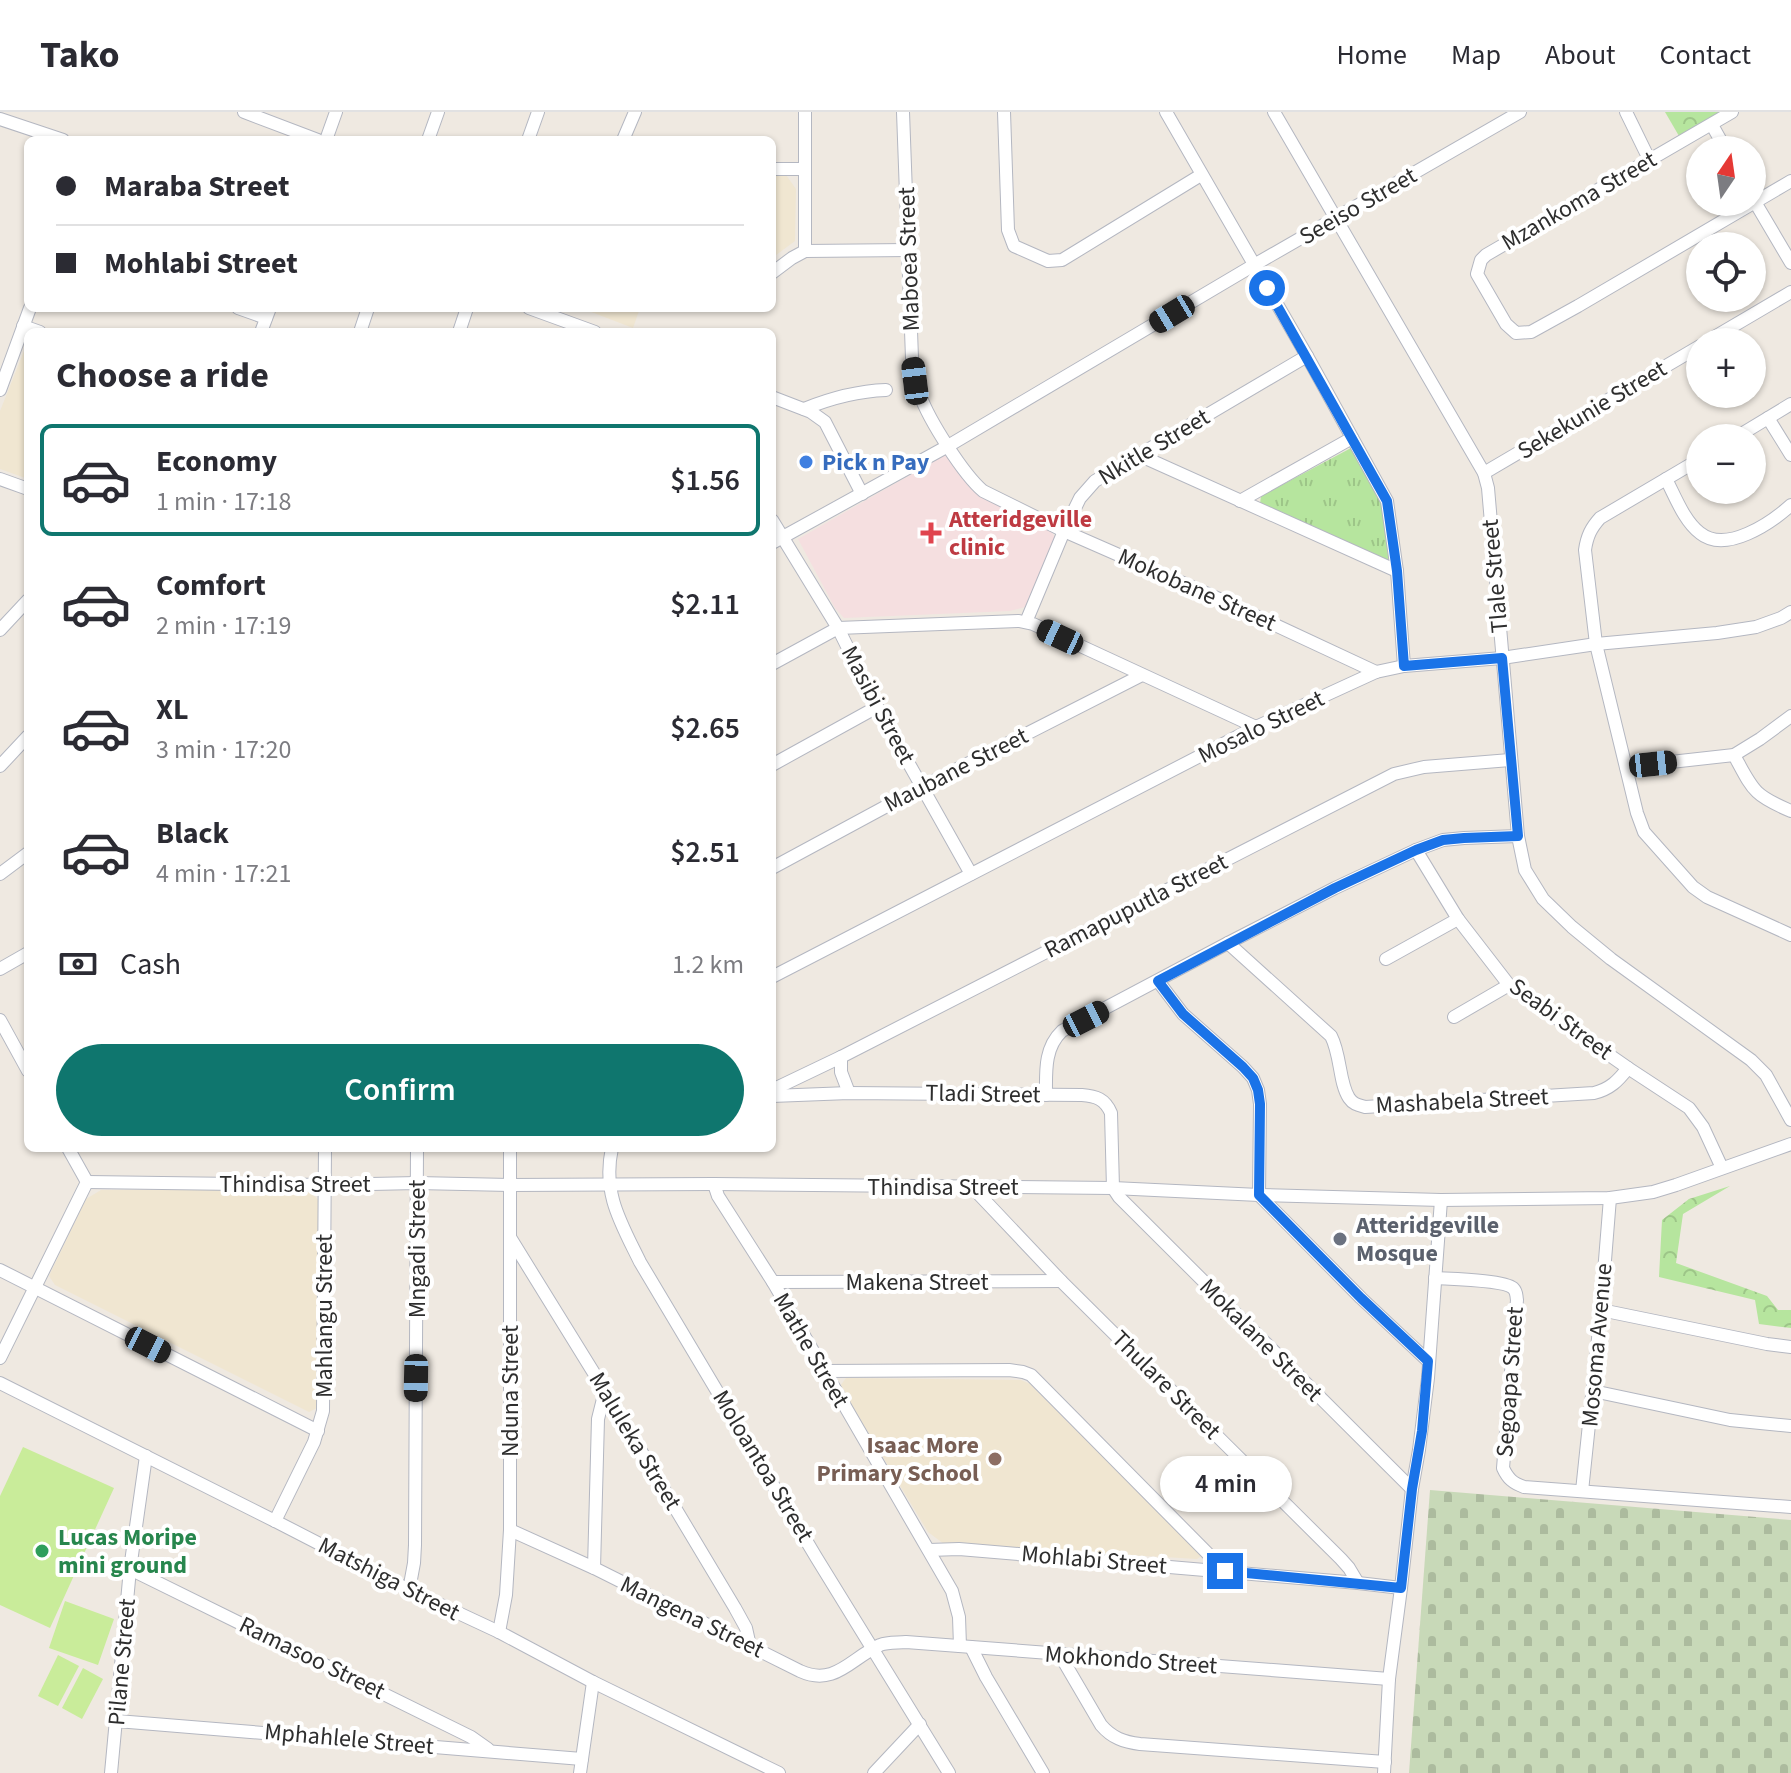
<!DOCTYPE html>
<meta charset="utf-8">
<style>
body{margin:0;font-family:"Source Sans 3",sans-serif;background:#f7f7f7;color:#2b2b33;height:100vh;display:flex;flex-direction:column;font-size:30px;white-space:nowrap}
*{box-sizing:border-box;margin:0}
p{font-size:26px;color:#7c7c81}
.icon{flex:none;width:44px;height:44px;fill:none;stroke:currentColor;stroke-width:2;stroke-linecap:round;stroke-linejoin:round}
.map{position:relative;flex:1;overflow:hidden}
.panel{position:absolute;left:24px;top:216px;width:752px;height:824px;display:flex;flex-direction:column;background:#fff;border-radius:12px;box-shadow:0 2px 6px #0004}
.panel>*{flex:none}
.banner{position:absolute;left:24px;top:24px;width:752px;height:176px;border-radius:12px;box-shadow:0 2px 6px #0004;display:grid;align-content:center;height:176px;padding:0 32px;background:#fff}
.needle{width:52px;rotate:13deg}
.buttons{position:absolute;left:1686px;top:24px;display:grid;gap:16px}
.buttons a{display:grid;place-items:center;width:80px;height:80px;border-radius:50%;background:#fff;box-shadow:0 2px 6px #0004;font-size:40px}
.end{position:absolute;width:36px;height:36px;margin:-18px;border:10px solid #1a73e8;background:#fff;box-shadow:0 0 0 4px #fff}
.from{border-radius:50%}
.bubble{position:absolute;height:56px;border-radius:28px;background:#fff;box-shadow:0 2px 6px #0004;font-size:26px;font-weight:600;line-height:56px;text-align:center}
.car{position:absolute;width:24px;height:48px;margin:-24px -12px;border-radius:10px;box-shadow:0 0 6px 2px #0007;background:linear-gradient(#222 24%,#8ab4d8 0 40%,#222 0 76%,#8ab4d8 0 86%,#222 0)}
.banner b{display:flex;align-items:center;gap:28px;height:76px;font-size:30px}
.banner b+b{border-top:2px solid #e1e1e2}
.banner i{width:20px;height:20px;background:#2b2b33}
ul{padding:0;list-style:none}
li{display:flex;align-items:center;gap:24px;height:112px;margin:0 16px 12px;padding:0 16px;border:4px solid transparent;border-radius:12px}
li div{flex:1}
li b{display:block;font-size:30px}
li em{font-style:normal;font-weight:600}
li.on{border-color:#0f766e}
li>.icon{width:72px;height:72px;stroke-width:1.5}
h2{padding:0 32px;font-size:36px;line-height:96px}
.pay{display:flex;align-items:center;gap:20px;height:88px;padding:0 32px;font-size:30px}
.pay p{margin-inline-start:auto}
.button{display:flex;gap:16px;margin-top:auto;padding:16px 32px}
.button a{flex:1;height:92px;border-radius:48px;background:#0f766e;color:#fff;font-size:32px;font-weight:600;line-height:92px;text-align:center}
header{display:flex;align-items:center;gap:48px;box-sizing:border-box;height:112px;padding:0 40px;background:#fff;border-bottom:2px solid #e1e1e2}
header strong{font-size:38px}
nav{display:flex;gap:44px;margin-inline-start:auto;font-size:28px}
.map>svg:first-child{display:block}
</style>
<header>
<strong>Tako</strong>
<nav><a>Home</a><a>Map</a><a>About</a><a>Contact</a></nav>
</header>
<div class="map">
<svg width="1791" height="1661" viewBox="0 0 1791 1661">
<defs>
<pattern id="grass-tufts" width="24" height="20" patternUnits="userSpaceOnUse" patternTransform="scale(2)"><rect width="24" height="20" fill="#b6e59e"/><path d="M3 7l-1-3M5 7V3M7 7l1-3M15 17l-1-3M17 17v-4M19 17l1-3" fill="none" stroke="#9dc588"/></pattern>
<pattern id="forest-crowns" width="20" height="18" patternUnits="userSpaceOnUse" patternTransform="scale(2)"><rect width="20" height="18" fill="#b6e59e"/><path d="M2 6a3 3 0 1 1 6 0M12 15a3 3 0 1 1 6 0" fill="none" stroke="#9dc588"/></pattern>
<pattern id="cemetery-stones" width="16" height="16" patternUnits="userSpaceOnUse" patternTransform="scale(2)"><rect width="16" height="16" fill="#c8d9b8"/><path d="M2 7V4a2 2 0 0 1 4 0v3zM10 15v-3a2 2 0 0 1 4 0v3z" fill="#acbb9e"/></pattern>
</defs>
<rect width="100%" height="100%" fill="#efe9e1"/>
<!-- education -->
<g fill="#f0e6d1">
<path d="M772,63H786L796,77L795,129L772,146Z"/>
<path d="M581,196H640L633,216Z"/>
<path d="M28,229V367L0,357V299Z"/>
<path d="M101,1078H309L319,1089V1295L309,1300L55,1173L49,1164L86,1087Z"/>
<path d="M846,1266L1021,1268L1030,1272L1203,1443L1197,1447L944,1432L928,1420L840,1274Z"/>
</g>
<!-- medical -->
<path fill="#f5dfe0" d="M945,343L977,380L1048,414L1056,427L1034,479L1025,495L1010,499L844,506L835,496L798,427Z"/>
<!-- grass -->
<path fill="url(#grass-tufts)" d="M1351,336L1387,398L1389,449L1260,392L1261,384Z"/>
<!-- forest -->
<g fill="url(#forest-crowns)">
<path d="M1665,0H1721L1679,24Z"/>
<path d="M1730,1074L1683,1102L1676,1151L1767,1184L1778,1198H1791V1216L1759,1212L1755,1188L1659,1165L1662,1108L1689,1087Z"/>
</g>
<!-- cemetery -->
<path fill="url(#cemetery-stones)" d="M1430,1378L1791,1408V1661H1409Z"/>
<!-- pitch -->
<g fill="#c9ec9a">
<path d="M23,1335L114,1376L50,1516L0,1493V1384Z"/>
<path d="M65,1489L114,1507L98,1553L49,1536Z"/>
<path d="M58,1543L79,1554L58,1594L38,1584Z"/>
<path d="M83,1556L103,1567L82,1607L62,1596Z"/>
</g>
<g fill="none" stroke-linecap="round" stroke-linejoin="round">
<defs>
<g id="minor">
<path d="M244,0L318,28"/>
<path d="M805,0V139"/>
<path d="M903,0L912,246C914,258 915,271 920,283C929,308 963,362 983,379L1064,419L1226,490L1376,560"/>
<path d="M1004,0L1008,118L1014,134L1048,149L1062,148L1201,63"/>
<path d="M1166,0L1307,244L1387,389L1397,459L1404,554"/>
<path d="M1274,0L1484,361L1488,376L1518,724L1525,758L1543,787L1572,815L1611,847L1751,948L1766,963L1791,1008"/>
<path d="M1626,0L1649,47"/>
<path d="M1732,0L1486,143L1481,148L1477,162L1506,212L1516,221L1531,220L1578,194L1791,69"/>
<path d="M0,7L63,28"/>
<path d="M1712,13L1726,38"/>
<path d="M326,28L336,0"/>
<path d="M428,28L438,0"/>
<path d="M528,28L538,0"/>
<path d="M623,28L635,0"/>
<path d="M772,57H804"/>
<path d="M1752,85L1791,151"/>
<path d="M772,161L792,146L805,139L909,138"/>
<path d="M238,196L266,206"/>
<path d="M529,196L595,220"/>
<path d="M23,214L40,220"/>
<path d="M261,220L270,196"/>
<path d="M360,220L368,196"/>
<path d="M459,220L467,196"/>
<path d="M1706,230L1791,180"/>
<path d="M0,278L30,196"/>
<path d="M772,285L811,300L825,310L862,382"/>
<path d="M804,297C831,286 857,279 886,278"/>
<path d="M1768,306L1791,343"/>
<path d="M1735,326L1791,292"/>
<path d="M1141,344L1397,459"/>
<path d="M1700,347L1600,406C1591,416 1587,424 1585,438L1596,532L1637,701L1644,720L1693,775L1707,785L1791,823"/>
<path d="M1484,361L1700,234"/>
<path d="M0,367L28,377"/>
<path d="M1666,367C1675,384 1684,409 1700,421C1726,442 1771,411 1791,393"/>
<path d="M1240,389L1352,326"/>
<path d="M772,408L838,516L877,595L971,762"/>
<path d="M772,431L948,334L1254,153L1520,0"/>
<path d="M1026,510L1064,419L1080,386L1095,369L1307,244"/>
<path d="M0,518L28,488"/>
<path d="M772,552L838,516L1019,509L1033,512L1256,615"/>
<path d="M1734,643C1753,678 1753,683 1791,699"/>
<path d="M772,653L877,595"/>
<path d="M0,654L28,624"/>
<path d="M1626,655L1734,643L1760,627L1791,604"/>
<path d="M1416,738L1458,807L1509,873L1628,956L1689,996L1703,1015L1722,1056"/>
<path d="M772,756L922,675L1142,563"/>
<path d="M0,762L28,741"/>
<path d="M1228,831L1331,924C1341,943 1339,971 1349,986C1353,992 1358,993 1365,995L1594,981C1610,977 1618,969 1628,956"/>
<path d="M1386,847L1458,807"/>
<path d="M0,857L28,841"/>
<path d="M772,865L1256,615L1376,560L1404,554L1502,546L1596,532L1717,521L1756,515L1781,506L1791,500"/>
<path d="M1158,869L1183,902L1243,955L1253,966L1258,978L1260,992L1259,1083L1361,1186L1428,1249"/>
<path d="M1454,905L1509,873"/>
<path d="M0,908L28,959"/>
<path d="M841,945V960L849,981"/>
<path d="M772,978L841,945L1394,662L1424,655L1510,648"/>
<path d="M1046,983C1046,960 1044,936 1062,919L1228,831L1335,776L1416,738L1443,728L1464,726L1518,724"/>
<path d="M772,984L849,981L1082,983C1096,984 1105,987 1111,1001L1113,1076L1119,1085L1412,1377"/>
<path d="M612,1036C602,1081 621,1111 640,1150L816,1445L949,1661"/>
<path d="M87,1070L325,1073L417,1071L510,1073L714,1072L1113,1076L1259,1083L1441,1088L1610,1086L1653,1080L1676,1073L1791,1032"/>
<path d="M714,1072L718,1084L773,1170L952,1479L959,1505L960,1534"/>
<path d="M972,1075L1061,1169L1341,1447L1349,1456L1358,1471"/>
<path d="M511,1127L605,1279L735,1496L746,1516L750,1534"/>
<path d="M0,1158L318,1319"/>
<path d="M1435,1166C1450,1167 1504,1168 1513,1176C1517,1180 1516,1182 1517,1188L1503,1356C1508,1367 1513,1371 1524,1375L1791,1395"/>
<path d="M773,1170L1061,1169"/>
<path d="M1601,1198L1767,1232L1791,1235"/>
<path d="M0,1246L87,1070L68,1036"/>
<path d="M823,1259L1009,1258L1023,1260L1031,1263L1225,1459"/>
<path d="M0,1271L275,1409L409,1478L499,1520L593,1570L779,1661"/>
<path d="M1593,1279L1730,1308L1791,1314"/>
<path d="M1582,1379L1601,1198L1610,1086"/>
<path d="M275,1409L314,1330L323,1299L325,1036"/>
<path d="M510,1418L594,1456L800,1559C835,1575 851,1546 880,1533C888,1530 898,1531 906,1530L1389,1567"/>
<path d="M929,1438L959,1437L1358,1471L1401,1476"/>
<path d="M594,1456L598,1307L605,1279"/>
<path d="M130,1457L471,1625L488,1637"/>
<path d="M409,1478L414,1451L415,1433L417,1036"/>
<path d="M499,1520L506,1483L510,1418V1036"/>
<path d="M971,1535L986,1565L1043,1661"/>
<path d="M1060,1543L1101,1613C1112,1626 1124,1630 1140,1632L1385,1650"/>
<path d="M117,1609L582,1647"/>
<path d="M111,1661L130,1457L146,1344"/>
<path d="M580,1661L593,1570"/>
<path d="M874,1661L920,1612"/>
<path d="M1384,1661L1389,1567L1401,1476L1412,1377L1419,1338L1428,1266L1441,1088"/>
</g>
</defs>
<!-- minor casing -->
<use href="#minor" stroke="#b4b7c1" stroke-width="14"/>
<!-- minor -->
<use href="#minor" stroke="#fff" stroke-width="12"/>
</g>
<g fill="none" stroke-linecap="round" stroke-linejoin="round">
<!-- route -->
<path stroke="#1a73e8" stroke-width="10" d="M1225,1459L1401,1476L1412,1377L1422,1319L1428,1249L1361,1186L1259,1083L1260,992L1258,978L1253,966L1243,955L1183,902L1158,869L1335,776L1416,738L1443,728L1464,726L1518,724L1502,546L1404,554L1397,459L1387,389L1267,176"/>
</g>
<!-- markers -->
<circle fill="#3f7fe0" stroke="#fff" stroke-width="3" cx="806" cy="350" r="8"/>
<path fill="#e0444e" stroke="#fff" stroke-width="3" d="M927 409h8v8h8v8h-8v8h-8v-8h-8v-8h8z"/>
<circle fill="#6b7280" stroke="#fff" stroke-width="3" cx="1340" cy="1127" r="8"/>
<circle fill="#8d6e63" stroke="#fff" stroke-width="3" cx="995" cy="1347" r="8"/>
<circle fill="#2e9e5b" stroke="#fff" stroke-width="3" cx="42" cy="1439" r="8"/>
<g text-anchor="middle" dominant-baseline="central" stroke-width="8" stroke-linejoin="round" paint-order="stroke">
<!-- street labels -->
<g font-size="24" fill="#2e2e2e" stroke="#fff">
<text transform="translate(1579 89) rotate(-30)">Mzankoma Street</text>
<text transform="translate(1358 94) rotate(-30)">Seeiso Street</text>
<text transform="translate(909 147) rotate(-92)">Maboea Street</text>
<text transform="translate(1592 298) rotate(-31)">Sekekunie Street</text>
<text transform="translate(1154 335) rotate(-31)">Nkitle Street</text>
<text transform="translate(1495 464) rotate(-95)">Tlale Street</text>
<text transform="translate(1197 478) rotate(24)">Mokobane Street</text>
<text transform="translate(878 593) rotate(62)">Masibi Street</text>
<text transform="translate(1261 615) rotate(-26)">Mosalo Street</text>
<text transform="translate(956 658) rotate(-27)">Maubane Street</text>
<text transform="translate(1136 794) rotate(-27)">Ramapuputla Street</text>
<text transform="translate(1561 907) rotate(36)">Seabi Street</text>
<text transform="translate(983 982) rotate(1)">Tladi Street</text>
<text transform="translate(1462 989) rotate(-3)">Mashabela Street</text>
<text x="295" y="1072">Thindisa Street</text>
<text x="943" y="1075">Thindisa Street</text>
<text transform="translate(417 1137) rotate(-90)">Mngadi Street</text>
<text x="917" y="1170">Makena Street</text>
<text transform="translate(324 1204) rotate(-90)">Mahlangu Street</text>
<text transform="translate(1261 1228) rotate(45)">Mokalane Street</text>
<text transform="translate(1597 1233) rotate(-85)">Mosoma Avenue</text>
<text transform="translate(811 1238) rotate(60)">Mathe Street</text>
<text transform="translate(1510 1270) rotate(-86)">Segoapa Street</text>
<text transform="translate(1166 1273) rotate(45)">Thulare Street</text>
<text transform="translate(510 1279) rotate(-90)">Nduna Street</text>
<text transform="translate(635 1329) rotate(59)">Maluleka Street</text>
<text transform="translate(763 1354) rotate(59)">Moloantoa Street</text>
<text transform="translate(1094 1448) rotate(5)">Mohlabi Street</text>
<text transform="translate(389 1467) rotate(27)">Matshiga Street</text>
<text transform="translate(692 1505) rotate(26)">Mangena Street</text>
<text transform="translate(312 1546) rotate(26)">Ramasoo Street</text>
<text transform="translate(1131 1548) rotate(4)">Mokhondo Street</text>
<text transform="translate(122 1550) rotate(-85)">Pilane Street</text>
<text transform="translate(349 1627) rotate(5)">Mphahlele Street</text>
</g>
<!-- shop labels -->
<g font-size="24" font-weight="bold" fill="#366cbe" stroke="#fff" text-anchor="start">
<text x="822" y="350">Pick n Pay</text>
</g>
<!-- health labels -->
<g font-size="24" font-weight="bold" fill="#be3a42" stroke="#fff" text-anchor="start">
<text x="949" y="407">Atteridgeville<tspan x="949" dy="28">clinic</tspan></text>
</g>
<!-- worship labels -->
<g font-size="24" font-weight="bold" fill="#5b616d" stroke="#fff" text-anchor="start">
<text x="1356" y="1113">Atteridgeville<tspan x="1356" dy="28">Mosque</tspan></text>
</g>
<!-- education labels -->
<g font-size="24" font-weight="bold" fill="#785e54" stroke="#fff" text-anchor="end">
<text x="979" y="1333">Isaac More<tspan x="979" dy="28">Primary School</tspan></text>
</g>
<!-- leisure labels -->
<g font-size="24" font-weight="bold" fill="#27864d" stroke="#fff" text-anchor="start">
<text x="58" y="1425">Lucas Moripe<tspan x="58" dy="28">mini ground</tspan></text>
</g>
</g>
</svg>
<div class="buttons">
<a><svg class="needle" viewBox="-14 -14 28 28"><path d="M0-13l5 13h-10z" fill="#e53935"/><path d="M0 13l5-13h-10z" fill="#7c7c81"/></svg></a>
<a><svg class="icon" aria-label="locate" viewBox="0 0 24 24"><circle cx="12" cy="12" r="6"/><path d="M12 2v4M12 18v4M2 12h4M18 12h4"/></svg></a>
<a>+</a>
<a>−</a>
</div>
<i class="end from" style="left:1267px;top:176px"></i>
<i class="end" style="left:1225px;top:1459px"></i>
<div class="bubble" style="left:1160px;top:1344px;width:132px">4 min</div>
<i class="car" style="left:1172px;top:202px;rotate:239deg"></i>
<i class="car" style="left:915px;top:269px;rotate:353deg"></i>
<i class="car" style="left:1060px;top:525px;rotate:295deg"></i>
<i class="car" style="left:1653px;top:652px;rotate:84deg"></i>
<i class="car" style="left:1086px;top:907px;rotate:63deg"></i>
<i class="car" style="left:148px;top:1233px;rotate:117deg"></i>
<i class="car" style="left:416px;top:1266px;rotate:181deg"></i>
<div class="banner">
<b><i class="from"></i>Maraba Street</b>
<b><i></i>Mohlabi Street</b>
</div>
<section class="panel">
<h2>Choose a ride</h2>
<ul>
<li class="on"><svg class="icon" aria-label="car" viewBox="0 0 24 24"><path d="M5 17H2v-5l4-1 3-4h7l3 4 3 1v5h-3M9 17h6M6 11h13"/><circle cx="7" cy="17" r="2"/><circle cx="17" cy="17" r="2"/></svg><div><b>Economy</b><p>1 min · 17:18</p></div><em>$1.56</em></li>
<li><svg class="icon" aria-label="car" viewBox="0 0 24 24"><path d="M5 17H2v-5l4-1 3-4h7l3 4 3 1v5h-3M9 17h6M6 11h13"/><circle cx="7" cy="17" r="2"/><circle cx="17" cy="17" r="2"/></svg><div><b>Comfort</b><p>2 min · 17:19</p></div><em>$2.11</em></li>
<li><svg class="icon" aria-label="car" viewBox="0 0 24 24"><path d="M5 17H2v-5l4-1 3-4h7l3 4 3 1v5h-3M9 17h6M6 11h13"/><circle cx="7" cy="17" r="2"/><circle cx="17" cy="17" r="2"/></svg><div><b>XL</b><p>3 min · 17:20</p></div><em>$2.65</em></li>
<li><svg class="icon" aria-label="car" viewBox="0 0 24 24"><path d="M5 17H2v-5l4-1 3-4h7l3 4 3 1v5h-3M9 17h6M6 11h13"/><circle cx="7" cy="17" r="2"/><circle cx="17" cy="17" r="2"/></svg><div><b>Black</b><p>4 min · 17:21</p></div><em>$2.51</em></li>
</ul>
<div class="pay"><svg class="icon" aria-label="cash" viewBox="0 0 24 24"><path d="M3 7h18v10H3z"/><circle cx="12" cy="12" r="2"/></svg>Cash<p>1.2 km</p></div>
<div class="button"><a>Confirm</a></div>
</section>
</div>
